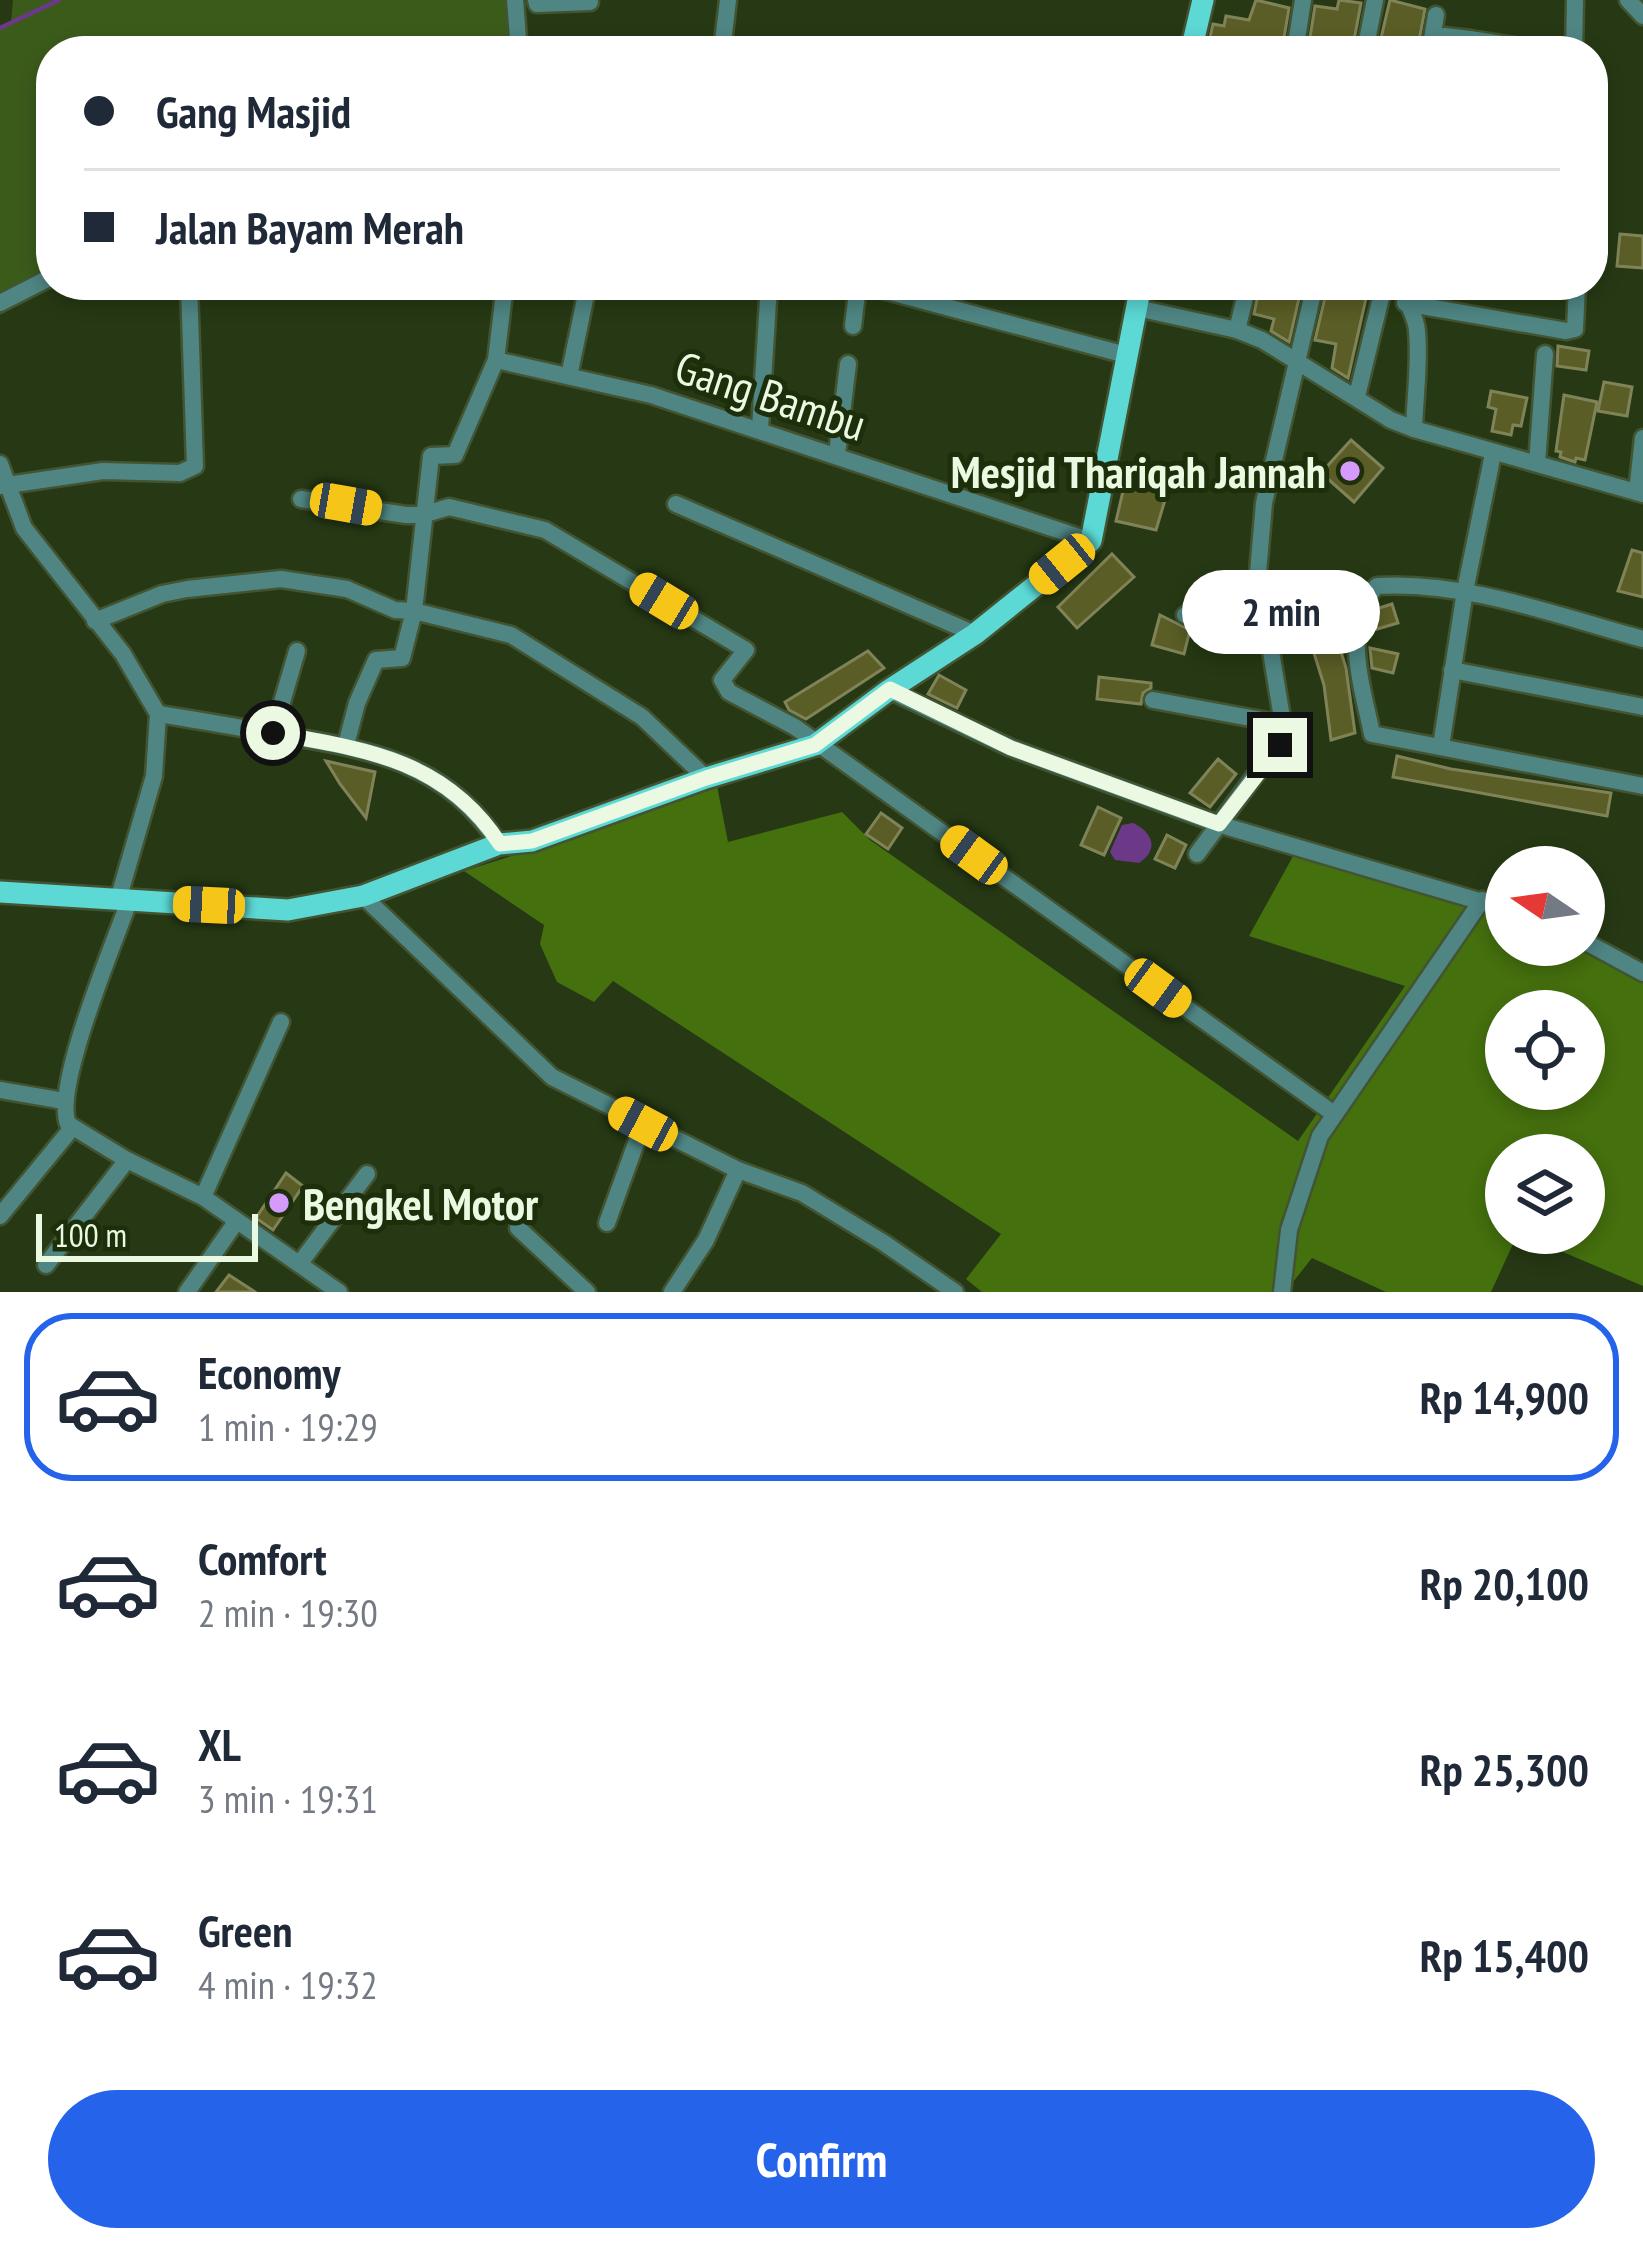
<!DOCTYPE html>
<meta charset="utf-8">
<style>
body{margin:0;font-family:"PT Sans Narrow",sans-serif;background:#f2f2f3;color:#1f2937;height:100vh;display:flex;flex-direction:column;font-size:45px;white-space:nowrap}
*{box-sizing:border-box;margin:0}
p{font-size:39px;color:#747a83}
.icon{flex:none;width:66px;height:66px;fill:none;stroke:currentColor;stroke-width:2;stroke-linecap:round;stroke-linejoin:round}
.map{position:relative;height:1292px;overflow:hidden}
.side{display:flex;flex-direction:column;background:#fff;flex:1}
.side>*{flex:none}
.hud{position:absolute;left:36px;top:36px;width:1572px;height:264px;border-radius:48px;box-shadow:0 6px 18px #0003;display:grid;align-content:center;height:264px;padding:0 48px;background:#fff}
.needle{width:78px;rotate:283deg}
.tools{position:absolute;left:1485px;top:846px;display:grid;gap:24px}
.tools a{display:grid;place-items:center;width:120px;height:120px;border-radius:50%;background:#fff;box-shadow:0 6px 18px #0003;font-size:60px}
.scale{position:absolute;left:36px;bottom:30px;width:222px;box-sizing:border-box;padding-left:12px;border:6px solid #ebf8e2;border-top:0;font-size:33px;line-height:42px;white-space:nowrap;color:#ebf8e2;-webkit-text-stroke:9px #1c2f0a;paint-order:stroke}
.end{position:absolute;width:54px;height:54px;margin:-27px;border:15px solid #ebf8e2;background:#111;box-shadow:0 0 0 6px #111}
.from{border-radius:50%}
.bubble{position:absolute;height:84px;border-radius:42px;background:#fff;box-shadow:0 6px 18px #0003;font-size:39px;font-weight:700;line-height:84px;text-align:center}
.car{position:absolute;width:36px;height:72px;margin:-36px -18px;border-radius:15px;box-shadow:0 0 9px 3px #0007;background:linear-gradient(#f5c518 24%,#345 0 40%,#f5c518 0 76%,#345 0 86%,#f5c518 0)}
.hud b{display:flex;align-items:center;gap:42px;height:114px;font-size:45px}
.hud b+b{border-top:3px solid #e0e1e3}
.hud i{width:30px;height:30px;background:#1f2937}
ul{padding:21px 0 0;list-style:none}
li{display:flex;align-items:center;gap:36px;height:168px;margin:0 24px 18px;padding:0 24px;border:6px solid transparent;border-radius:48px}
li div{flex:1}
li b{display:block;font-size:45px}
li em{font-style:normal;font-weight:700}
li.active{border-color:#2563eb}
li>.icon{width:108px;height:108px;stroke-width:1.5}
.button{display:flex;gap:24px;margin-top:auto;padding:24px 48px}
.button a{flex:1;height:138px;border-radius:72px;background:#2563eb;color:#fff;font-size:48px;font-weight:700;line-height:138px;text-align:center}
.map>svg:first-child{display:block}
</style>
<div class="map">
<svg width="1643" height="1292" viewBox="0 0 1643 1292">
<rect width="100%" height="100%" fill="#263914"/>
<!-- green -->
<path fill="#3b5b1b" d="M13,0H515L519,51H51V285H59L0,315V28L11,23Z"/>
<!-- forest -->
<path fill="#45700e" fill-rule="evenodd" d="M717,786L728,842L842,812L870,840L1298,1141L1405,986L1249,936L1297,849L1506,917V945H1574L1643,979V1286L1518,1233L1491,1292H1386L1312,1258L1285,1292H982L966,1279L1001,1234L613,981L594,1002L557,982L540,944L544,925L464,871L616,823ZM1506,1011H1584V1089H1506ZM1506,1155H1584V1233H1506Z"/>
<!-- water -->
<path fill="#6b3987" d="M1133,823C1152,832 1160,849 1139,863L1115,860L1110,852L1122,825Z"/>
<g fill="none" stroke-linecap="round" stroke-linejoin="round">
<!-- stream -->
<path stroke="#6b3987" stroke-width="4.5" d="M0,28L59,0"/>
</g>
<!-- building -->
<g fill="#5a5d25" stroke="#808357" stroke-width="3">
<path d="M1256,0L1289,8L1283,44L1277,43L1276,51L1234,50L1230,41L1221,38L1209,42L1213,24L1224,26L1226,16L1249,20Z"/>
<path d="M1339,0L1361,3L1352,51L1308,50L1315,6L1337,9Z"/>
<path d="M1390,0L1425,9L1417,51H1378Z"/>
<path d="M1620,234L1643,236V268L1617,266Z"/>
<path d="M1197,285H1235L1232,298L1196,290Z"/>
<path d="M1260,285H1302L1289,342L1271,331L1274,319L1254,314Z"/>
<path d="M1349,285H1369L1348,378L1332,368L1336,344L1315,340L1327,289L1346,292Z"/>
<path d="M1558,346L1589,351L1586,370L1557,366Z"/>
<path d="M1604,382L1632,387L1627,416L1598,411Z"/>
<path d="M1491,391L1527,398L1521,426L1513,425L1511,435L1492,431L1496,409L1488,407Z"/>
<path d="M1564,395L1597,402L1585,460L1576,458L1575,462L1560,457L1561,452L1556,451Z"/>
<path d="M1351,440L1383,468L1354,502L1321,473Z"/>
<path d="M1128,470L1171,480L1156,530L1116,521Z"/>
<path d="M1632,550L1643,553V597L1618,591Z"/>
<path d="M1112,554L1134,577L1077,628L1058,607Z"/>
<path d="M1203,585L1242,595L1236,618L1198,606Z"/>
<path d="M1392,604L1398,623L1377,629L1374,616L1376,609Z"/>
<path d="M1160,615L1190,630L1184,654L1152,645Z"/>
<path d="M1337,622L1342,637L1337,639L1346,668L1355,733L1331,740L1324,685L1313,650L1319,648L1313,629Z"/>
<path d="M1370,648L1398,654L1393,673L1372,668Z"/>
<path d="M868,651L884,668L806,719L789,710L785,702Z"/>
<path d="M939,675L966,690L957,708L928,694Z"/>
<path d="M1099,677L1151,683V688L1143,693L1141,704L1097,699Z"/>
<path d="M1397,756L1451,769L1611,793L1607,816L1393,777Z"/>
<path d="M1218,759L1236,774L1210,807L1190,793Z"/>
<path d="M326,761L375,772L366,818L340,784Z"/>
<path d="M1098,807L1121,818L1104,855L1081,845Z"/>
<path d="M881,813L902,828L888,849L866,834Z"/>
<path d="M1167,835L1186,845L1175,868L1155,859Z"/>
<path d="M286,1173L303,1186L273,1230L256,1218Z"/>
<path d="M229,1275L255,1292H216Z"/>
</g>
<g fill="none" stroke-linecap="round" stroke-linejoin="round">
<defs>
<g id="minor">
<path d="M515,0L519,51"/>
<path d="M536,0L537,4L590,2"/>
<path d="M1628,0L1643,16"/>
<path d="M1444,36L1470,39"/>
<path d="M1218,50L1222,51"/>
<path d="M722,51L728,0"/>
<path d="M1295,51L1303,0"/>
<path d="M1365,51L1375,0"/>
<path d="M1430,51L1436,15"/>
<path d="M1468,51L1470,39L1545,51"/>
<path d="M1574,51L1575,0"/>
<path d="M505,285L496,360L651,395L1091,541"/>
<path d="M1115,285L1140,289"/>
<path d="M1404,285C1404,303 1416,313 1417,331C1420,363 1415,397 1414,429"/>
<path d="M868,286L1126,355"/>
<path d="M0,303L51,277"/>
<path d="M1405,303L1566,331L1575,329L1577,285"/>
<path d="M1137,308L1237,330L1262,340L1391,420L1414,429L1643,494"/>
<path d="M853,326L858,285"/>
<path d="M1237,330L1248,285"/>
<path d="M569,376L588,285"/>
<path d="M1357,396L1384,285"/>
<path d="M760,429L769,285"/>
<path d="M837,454L848,364"/>
<path d="M1537,463L1545,354"/>
<path d="M0,464L24,528L123,654L158,714L154,776L118,900"/>
<path d="M1,486L103,471L180,473L195,466L189,285"/>
<path d="M1637,492L1643,438"/>
<path d="M301,499L406,515H422L449,507L545,530L746,650L722,680L729,692L795,727L1334,1114"/>
<path d="M676,504L975,634"/>
<path d="M1185,615L1268,641"/>
<path d="M95,621L162,594L187,589L281,579L347,589L395,610L414,611L511,635L642,717L706,778"/>
<path d="M1643,639C1557,616 1468,581 1377,586C1340,622 1363,689 1372,734L1643,786"/>
<path d="M1452,670L1643,707"/>
<path d="M889,690L1011,748L1218,824L1506,909"/>
<path d="M1153,700L1283,724"/>
<path d="M158,714C197,720 237,727 276,734C367,749 446,761 499,844"/>
<path d="M273,733L297,651"/>
<path d="M346,745L357,703L376,660L402,658L414,611L431,456L455,455L496,360"/>
<path d="M1441,746L1465,591L1493,454"/>
<path d="M1197,854L1282,739L1283,724L1258,573L1264,503L1315,285"/>
<path d="M363,896L552,1077L738,1170L802,1193L884,1243L955,1292"/>
<path d="M129,901C114,944 53,1087 68,1124L127,1160L203,1197L339,1292"/>
<path d="M1584,941L1643,973"/>
<path d="M0,1090L64,1101"/>
<path d="M203,1197L281,1022"/>
<path d="M0,1216L72,1128"/>
<path d="M607,1223L643,1124"/>
<path d="M518,1228L587,1292"/>
<path d="M300,1263L367,1174"/>
<path d="M46,1265L127,1160"/>
<path d="M187,1292L236,1222"/>
<path d="M672,1292L706,1240L738,1170"/>
<path d="M1282,1292L1289,1230L1320,1136L1482,900"/>
</g>
<g id="major">
<path d="M1191,51L1203,0"/>
<path d="M0,892L288,910L363,896L499,844L532,841L706,778L815,745L889,690L975,634L1091,541L1141,285"/>
</g>
</defs>
<!-- minor casing -->
<use href="#minor" stroke="#425431" stroke-width="21"/>
<!-- major casing -->
<use href="#major" stroke="#425431" stroke-width="26"/>
<!-- minor -->
<use href="#minor" stroke="#4f8684" stroke-width="16"/>
<!-- major -->
<use href="#major" stroke="#5cd9d5" stroke-width="21"/>
</g>
<g fill="none" stroke-linecap="round" stroke-linejoin="round">
<!-- route -->
<path stroke="#ebf8e2" stroke-width="15" d="M273,733C365,749 445,760 500,844L532,841L706,778L815,745L890,689L1011,748L1219,824L1280,745"/>
</g>
<!-- markers -->
<g fill="#d69bfa" stroke="#1c2f0a" stroke-width="4.5">
<circle cx="1350" cy="471" r="12"/>
<circle cx="279" cy="1203" r="12"/>
</g>
<g text-anchor="middle" dominant-baseline="central" stroke-width="10" stroke-linejoin="round" paint-order="stroke">
<!-- street labels -->
<g font-size="45" fill="#ebf8e2" stroke="#1c2f0a">
<text transform="translate(771 395) rotate(18)">Gang Bambu</text>
</g>
<!-- poi labels -->
<g font-size="45" font-weight="bold" fill="#ebf8e2" stroke="#1c2f0a" text-anchor="end">
<text x="1326" y="471">Mesjid Thariqah Jannah</text>
<text x="303" y="1203" text-anchor="start">Bengkel Motor</text>
</g>
</g>
</svg>
<div class="tools">
<a><svg class="needle" viewBox="-14 -14 28 28"><path d="M0-13l5 13h-10z" fill="#e53935"/><path d="M0 13l5-13h-10z" fill="#747a83"/></svg></a>
<a><svg class="icon" aria-label="locate" viewBox="0 0 24 24"><circle cx="12" cy="12" r="6"/><path d="M12 2v4M12 18v4M2 12h4M18 12h4"/></svg></a>
<a><svg class="icon" aria-label="layers" viewBox="0 0 24 24"><path d="M12 4l9 5-9 5-9-5zM3 14l9 5 9-5"/></svg></a>
</div>
<div class="scale">100 m</div>
<i class="end from" style="left:273px;top:733px"></i>
<i class="end" style="left:1280px;top:745px"></i>
<div class="bubble" style="left:1182px;top:570px;width:198px">2 min</div>
<i class="car" style="left:346px;top:504px;rotate:100deg"></i>
<i class="car" style="left:1062px;top:564px;rotate:231deg"></i>
<i class="car" style="left:664px;top:601px;rotate:301deg"></i>
<i class="car" style="left:974px;top:855px;rotate:306deg"></i>
<i class="car" style="left:209px;top:905px;rotate:273deg"></i>
<i class="car" style="left:1158px;top:988px;rotate:126deg"></i>
<i class="car" style="left:643px;top:1124px;rotate:298deg"></i>
<div class="hud">
<b><i class="from"></i>Gang Masjid</b>
<b><i></i>Jalan Bayam Merah</b>
</div>
</div>
<section class="side">
<ul>
<li class="active"><svg class="icon" aria-label="car" viewBox="0 0 24 24"><path d="M5 17H2v-5l4-1 3-4h7l3 4 3 1v5h-3M9 17h6M6 11h13"/><circle cx="7" cy="17" r="2"/><circle cx="17" cy="17" r="2"/></svg><div><b>Economy</b><p>1 min · 19:29</p></div><em>Rp 14,900</em></li>
<li><svg class="icon" aria-label="car" viewBox="0 0 24 24"><path d="M5 17H2v-5l4-1 3-4h7l3 4 3 1v5h-3M9 17h6M6 11h13"/><circle cx="7" cy="17" r="2"/><circle cx="17" cy="17" r="2"/></svg><div><b>Comfort</b><p>2 min · 19:30</p></div><em>Rp 20,100</em></li>
<li><svg class="icon" aria-label="car" viewBox="0 0 24 24"><path d="M5 17H2v-5l4-1 3-4h7l3 4 3 1v5h-3M9 17h6M6 11h13"/><circle cx="7" cy="17" r="2"/><circle cx="17" cy="17" r="2"/></svg><div><b>XL</b><p>3 min · 19:31</p></div><em>Rp 25,300</em></li>
<li><svg class="icon" aria-label="car" viewBox="0 0 24 24"><path d="M5 17H2v-5l4-1 3-4h7l3 4 3 1v5h-3M9 17h6M6 11h13"/><circle cx="7" cy="17" r="2"/><circle cx="17" cy="17" r="2"/></svg><div><b>Green</b><p>4 min · 19:32</p></div><em>Rp 15,400</em></li>
</ul>
<div class="button"><a>Confirm</a></div>
</section>
